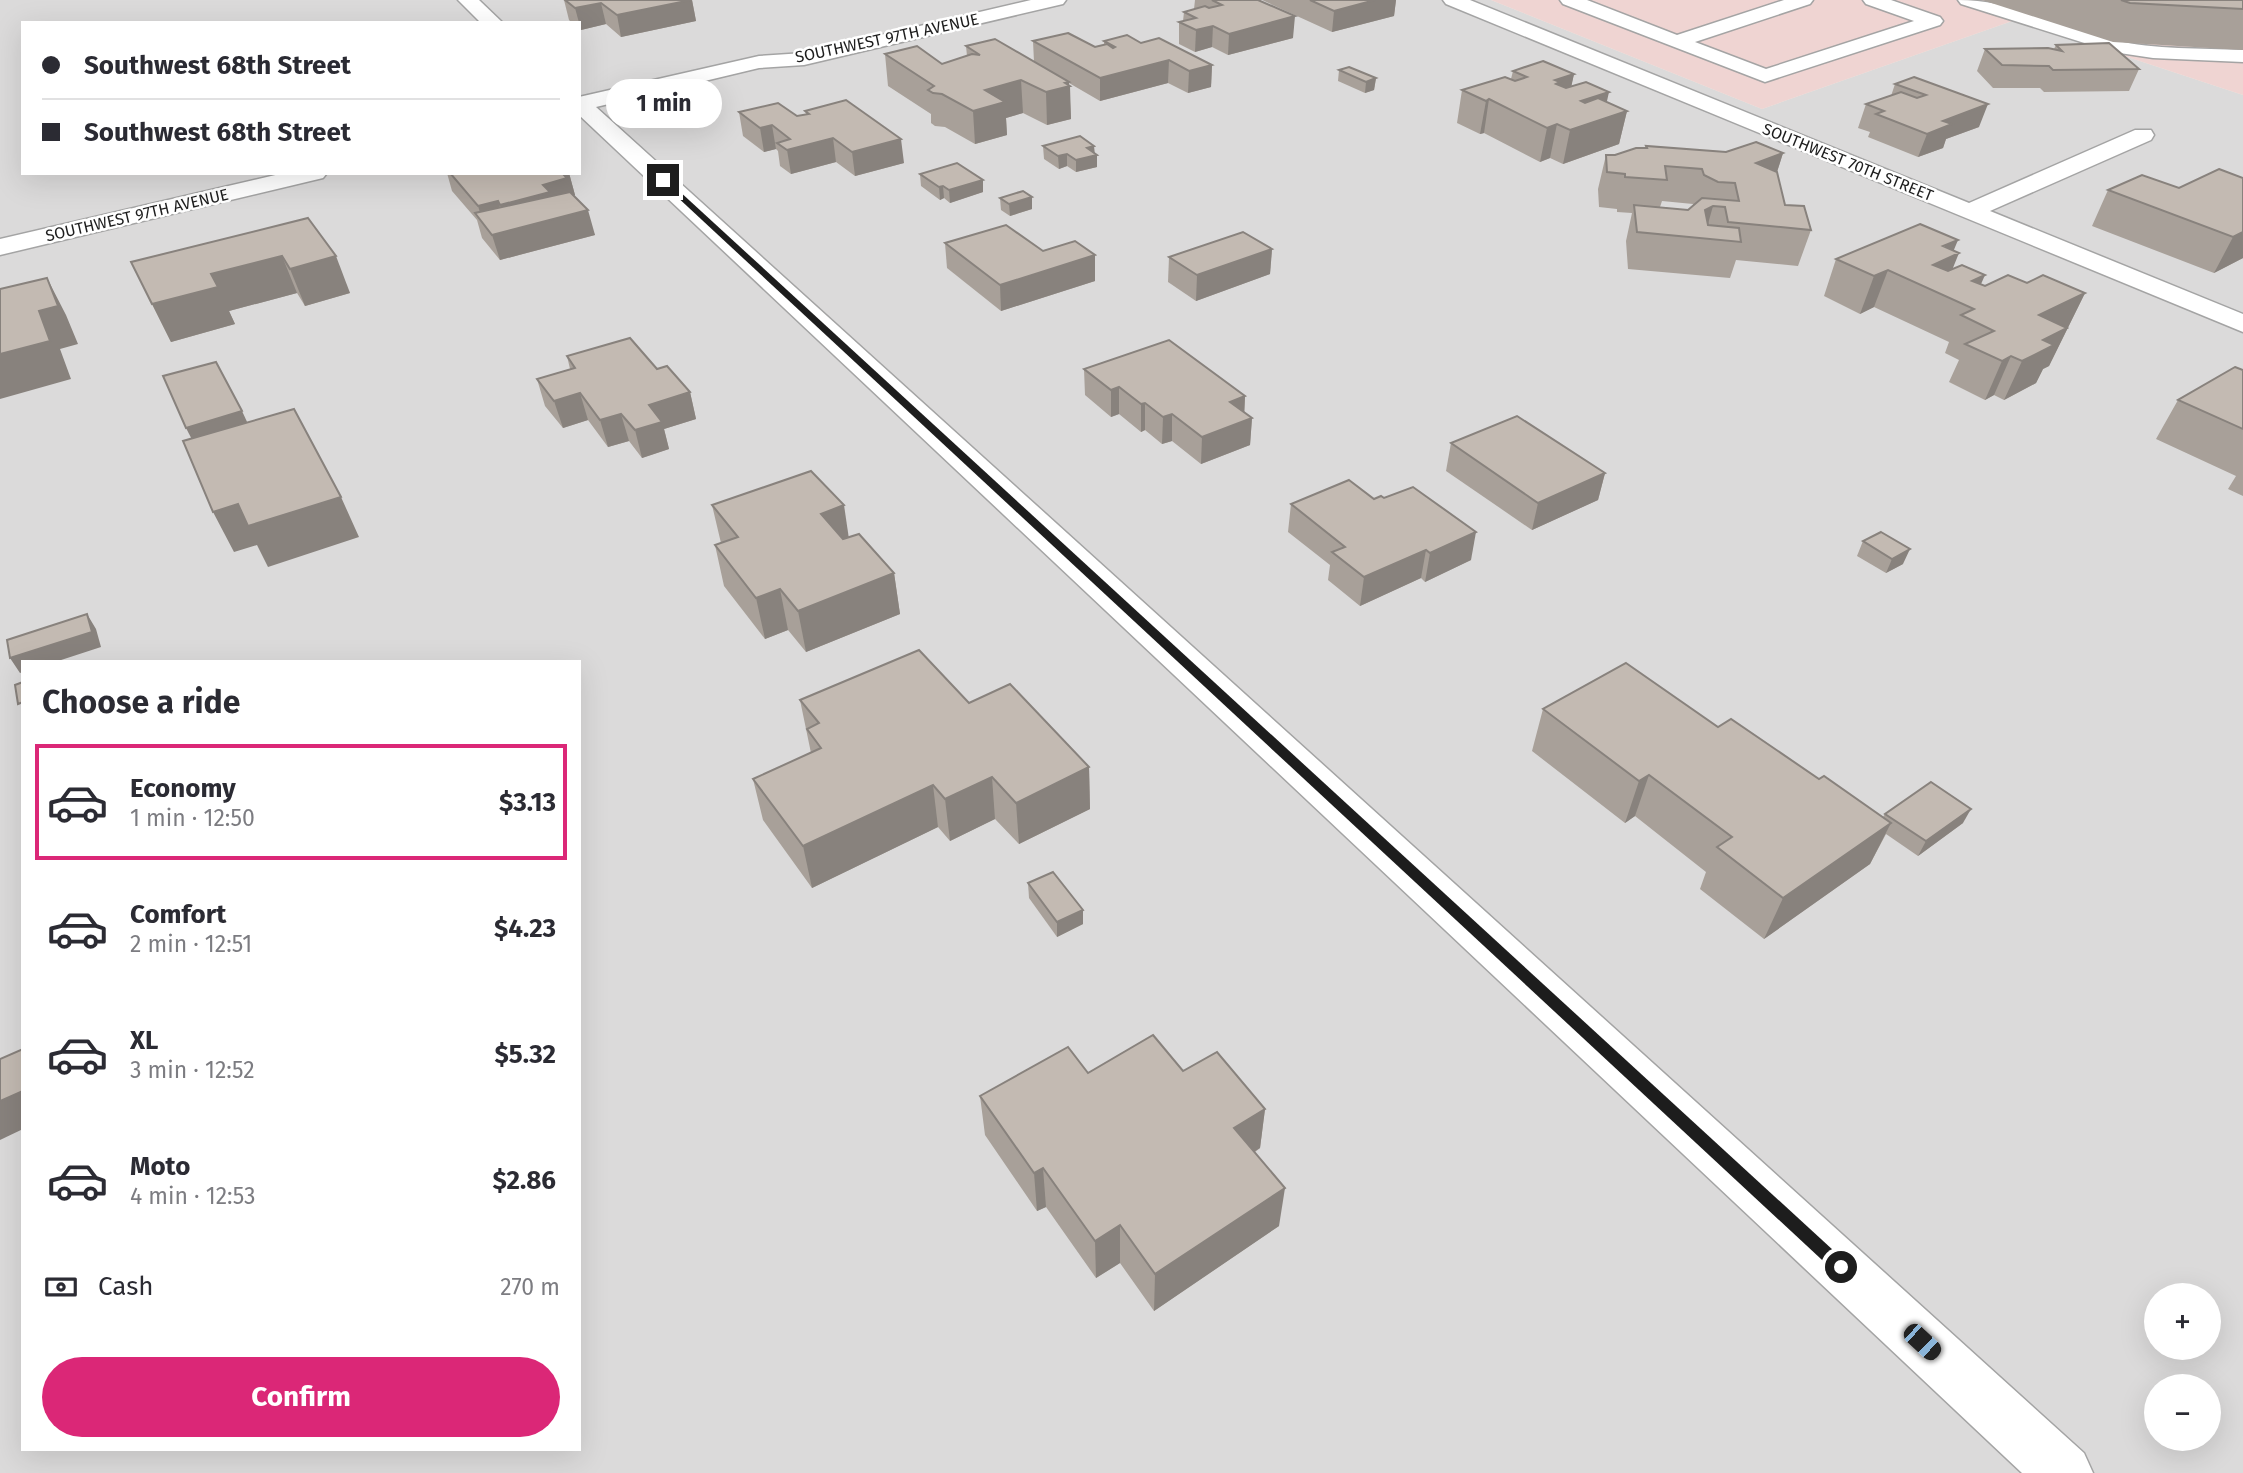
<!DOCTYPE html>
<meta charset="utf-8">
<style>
body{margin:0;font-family:"Fira Sans",sans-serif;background:#f7f7f7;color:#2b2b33;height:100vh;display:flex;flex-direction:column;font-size:26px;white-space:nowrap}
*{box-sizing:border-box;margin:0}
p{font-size:23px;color:#7c7c81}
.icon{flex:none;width:38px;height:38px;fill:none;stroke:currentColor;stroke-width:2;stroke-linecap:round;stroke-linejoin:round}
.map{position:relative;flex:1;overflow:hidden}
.drawer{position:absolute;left:21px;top:660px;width:560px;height:791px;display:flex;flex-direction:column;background:#fff;border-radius:0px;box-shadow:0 7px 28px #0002}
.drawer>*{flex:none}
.guide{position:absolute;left:21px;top:21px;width:560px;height:154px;border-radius:0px;box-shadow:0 7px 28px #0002;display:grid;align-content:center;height:154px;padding:0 21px;background:#fff}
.fabs{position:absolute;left:2144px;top:1283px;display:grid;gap:14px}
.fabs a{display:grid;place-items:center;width:77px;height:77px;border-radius:50%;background:#fff;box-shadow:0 7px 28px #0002;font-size:35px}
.end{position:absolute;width:32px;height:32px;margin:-16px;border:9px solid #1d1d1d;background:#fff;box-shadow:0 0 0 4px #fff}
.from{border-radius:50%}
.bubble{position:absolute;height:49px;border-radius:24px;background:#fff;box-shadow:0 7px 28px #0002;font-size:23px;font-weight:700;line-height:49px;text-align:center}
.car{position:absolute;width:21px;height:42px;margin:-21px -10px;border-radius:9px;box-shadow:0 0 5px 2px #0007;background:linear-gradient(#222 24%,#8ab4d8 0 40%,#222 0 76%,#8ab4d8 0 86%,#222 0)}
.guide b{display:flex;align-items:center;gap:24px;height:66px;font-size:26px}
.guide b+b{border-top:2px solid #e1e1e2}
.guide i{width:18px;height:18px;background:#2b2b33}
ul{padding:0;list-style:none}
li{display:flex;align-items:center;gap:21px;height:116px;margin:0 14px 10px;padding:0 7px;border:4px solid transparent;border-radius:0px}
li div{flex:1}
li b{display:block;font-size:26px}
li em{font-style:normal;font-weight:700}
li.active{border-color:#db2777}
li>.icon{width:63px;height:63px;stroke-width:1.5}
h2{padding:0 21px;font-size:32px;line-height:84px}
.pay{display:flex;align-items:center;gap:18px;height:77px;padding:0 21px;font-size:26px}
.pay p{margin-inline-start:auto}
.cta{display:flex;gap:14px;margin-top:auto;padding:14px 21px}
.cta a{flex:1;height:80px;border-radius:42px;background:#db2777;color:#fff;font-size:28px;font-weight:700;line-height:80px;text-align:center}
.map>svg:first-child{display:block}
</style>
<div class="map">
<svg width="2243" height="1473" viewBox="0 0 2243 1473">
<rect width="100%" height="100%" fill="#eeebe3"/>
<!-- residential -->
<path fill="#dbdada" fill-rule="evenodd" d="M0,0H1491L1762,109L2015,20L2243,95V1473H0ZM23,23H579V173H23ZM23,662H579V1449H23ZM2156,1295H2208V1348H2156ZM2156,1386H2208V1438H2156Z"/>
<!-- commercial -->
<path fill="#efd4d2" d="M1491,0H2243V95L2015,20L1762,109Z"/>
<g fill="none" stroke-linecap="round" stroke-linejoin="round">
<defs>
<g id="minor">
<path d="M458,0H479L503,23H481Z"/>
<path d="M1031,0H1066L1063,4L804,65L759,68L596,107L2084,1453L2093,1473H2022L579,115V97L759,56L804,53Z"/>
<path d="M1443,0H1470L1969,203L2135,130H2151L2154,135L2151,140L1990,211L2243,314V332L1446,4Z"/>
<path d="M1560,0H1587L1677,35L1784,0H1813L1810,4L1695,42L1766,69L1914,21L1866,4L1863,0H1891L1940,17L1943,21L1940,25L1765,82L1563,4Z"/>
<path d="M1958,0C2013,0 2062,26 2114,40C2155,50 2201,48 2243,50V62L2153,58L2113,52L1961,4Z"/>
<path d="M284,173H327L323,178L0,255V239Z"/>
</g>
</defs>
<!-- minor casing -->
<use href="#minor" stroke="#a4a4a4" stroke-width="3"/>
<!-- minor -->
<use href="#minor" fill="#fff" fill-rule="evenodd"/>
</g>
<!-- wall -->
<g fill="#a8a099" fill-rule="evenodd">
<path d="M564,0H692L696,21L621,37L606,24L581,30L579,29V23H572L569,20Z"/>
<path d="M1195,0H1258L1293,38L1228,55L1212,47L1195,52L1179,44V22L1183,21L1184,12L1194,9Z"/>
<path d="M1262,0H1396L1394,16L1332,32Z"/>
<path d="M1982,0H2243V50L2113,42Z"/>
<path d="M1033,41L1095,47L1104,45V41L1141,43L1212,65L1211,87L1188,93L1168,83L1100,101L1069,83L1071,119L1047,125L1023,113L1006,118L1007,135L975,144L945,127L935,126L931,123V114L888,86L885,54L942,64L967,56L966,46L1034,62Z"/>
<path d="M2056,45L2139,69L2129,91L2044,92L2040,88H1993L1977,71L1985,49H2054Z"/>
<path d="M1339,70L1376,78L1374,90L1365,93L1338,81Z"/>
<path d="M1513,71L1574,74L1571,86L1627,111L1619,144L1563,164L1550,158L1540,162L1484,133L1480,134L1457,123L1462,90L1511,79Z"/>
<path d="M1914,77L1979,127L1946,139L1943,148L1918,157L1868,137L1870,132L1858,128L1866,104L1891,96L1895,84Z"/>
<path d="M805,111L904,163L855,176L836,162L791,174L780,166L778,151L776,149L764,152L743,136L739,112L797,116L806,114Z"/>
<path d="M1043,146L1095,153L1097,155V167L1076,172L1067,166L1059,169L1044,159Z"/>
<path d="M1646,146L1726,152L1783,153L1777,172L1785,205L1811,230L1798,266L1736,260L1730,278L1628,269L1626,241L1632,213L1617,212V209L1599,207L1598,189L1606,155H1615L1645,148ZM1662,201L1693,204V206L1688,210L1660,207Z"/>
<path d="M447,173H569L575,195L574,196L595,235L500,260L482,238L477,220L452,191Z"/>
<path d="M920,174L983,180V192L950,203L944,198L940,200L921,186Z"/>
<path d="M2243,178V258L2214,273L2092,226L2108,190L2179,188Z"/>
<path d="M1032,197V209L1010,216L1001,210L1000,198Z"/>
<path d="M308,218L350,293L305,306L297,293L229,311L235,324L171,342L131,262Z"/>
<path d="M945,243L1095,255V281L1001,311L947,268Z"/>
<path d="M1272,249L1270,274L1196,301L1168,282L1169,257Z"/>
<path d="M1953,251L1952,269L1985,286L2027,283L2085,293L2049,366L2043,369L2036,383L2004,400L1994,395L1985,400L1949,382L1959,360L1945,353L1949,342L1874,307L1860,314L1824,296L1836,259Z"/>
<path d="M567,356L690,392L696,419L664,429L669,449L642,458L629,441L608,447L588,420L563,428L545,406L537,379L570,369Z"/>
<path d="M1084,369L1245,396L1244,413L1252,418L1250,445L1201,464L1172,441L1162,444L1145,430L1141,432L1119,414L1111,417L1085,395Z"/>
<path d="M2243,370V496L2228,489L2236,476L2156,439L2178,400Z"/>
<path d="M1451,443L1605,473L1598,500L1532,530L1446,471Z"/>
<path d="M1374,499L1471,560L1425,582L1421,578L1360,606L1328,580L1330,565L1288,532L1291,504Z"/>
<path d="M712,505L849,537L894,573L900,614L806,652L788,630L765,639L724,586L715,545L721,543Z"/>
<path d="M1863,541L1903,564L1886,573L1857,556Z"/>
<path d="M800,700L969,703L1089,767L1090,809L1019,844L995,819L950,841L938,827L812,888L763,820L753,779L811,753Z"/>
<path d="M1543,709L1819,779L1883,817L1885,814L1963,823L1918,856L1886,834L1870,864L1764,939L1700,889L1706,872L1635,816L1625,823L1532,751Z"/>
<path d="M1028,883L1083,924L1057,937L1029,898Z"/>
<path d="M1183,1071L1265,1109L1260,1148L1255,1152L1279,1226L1154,1311L1120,1263L1096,1278L1046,1207L1037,1211L985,1135L980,1096L1088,1073Z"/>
</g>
<!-- shaded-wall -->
<g fill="#88827d">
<path d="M692,0L696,21L621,37L617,15Z"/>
<path d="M1375,0H1396L1394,16L1332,32L1334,11Z"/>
<path d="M601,3L606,24L581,30L575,8Z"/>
<path d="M1295,16L1293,38L1228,55L1229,34Z"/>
<path d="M1213,26L1212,47L1195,52L1196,30Z"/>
<path d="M1169,60L1168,83L1100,101V78Z"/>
<path d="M1212,65L1211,87L1188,93L1189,71Z"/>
<path d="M1574,74L1567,107L1555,80Z"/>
<path d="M1376,78L1374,90L1365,93L1366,82Z"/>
<path d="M1021,80L1023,113L1006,118L1007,135L975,144L973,111L985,90Z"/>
<path d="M1069,82V86H1070L1071,119L1047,125L1046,92Z"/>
<path d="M1609,92L1603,119L1627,111L1619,144L1563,164L1570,130L1581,101Z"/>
<path d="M1489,99L1484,133L1480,134L1486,101Z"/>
<path d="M1988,104L1979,127L1946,139L1943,148L1918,157L1927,134L1943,121Z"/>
<path d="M1557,124L1550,158L1540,162L1547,128Z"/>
<path d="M772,125L776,149L764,152L760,128Z"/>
<path d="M833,138L836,162L791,174L787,150Z"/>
<path d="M901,139L904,163L855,176L852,152Z"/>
<path d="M1094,146L1095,155H1097V167L1076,172V160L1087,148Z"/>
<path d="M1783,153L1772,188L1756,163Z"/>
<path d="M1067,154V166L1059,169L1058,156Z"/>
<path d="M562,173H569L575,195L508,229L500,205L543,185Z"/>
<path d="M983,180V192L950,203L949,190Z"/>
<path d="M943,186L944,198L940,200L939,187Z"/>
<path d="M1032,197V209L1010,216L1009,204Z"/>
<path d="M498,201L505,226L484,225L478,206Z"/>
<path d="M1713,206L1704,238L1705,210Z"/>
<path d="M588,210L595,235L500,260L492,235Z"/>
<path d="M2243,232V258L2214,273L2233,237Z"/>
<path d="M1958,240L1951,257L1959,253L1944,290L1933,265L1943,246Z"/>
<path d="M1272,249L1270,274L1196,301L1197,275Z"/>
<path d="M1095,255V281L1001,311L1000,285Z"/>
<path d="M282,256L297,293L229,311L235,324L171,342L152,304L211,274Z"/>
<path d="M336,256L350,293L305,306L290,269Z"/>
<path d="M1888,270L1874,307L1860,314L1874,276Z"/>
<path d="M1985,275L1971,307L1972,281Z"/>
<path d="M47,278L66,315L78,344L60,349L71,379L0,399V354L39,311Z"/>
<path d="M2085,293L2049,366L2043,369L2036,383L2004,400L2022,361L2039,315Z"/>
<path d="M2011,356L1994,395L1985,400L2002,361Z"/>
<path d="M1119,387V414L1111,417V390Z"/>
<path d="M690,392L696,419L664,429L669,449L642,458L635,430L649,405Z"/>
<path d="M580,393L588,420L563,428L554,401Z"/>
<path d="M1245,396L1244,421L1252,418L1250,445L1201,464L1202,437L1230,402Z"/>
<path d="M1145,403V430L1141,432V404Z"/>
<path d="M242,411L255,439L200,455L186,428Z"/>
<path d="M621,414L629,441L608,447L600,420Z"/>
<path d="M1172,414V441L1162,444L1163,417Z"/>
<path d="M1605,473L1598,500L1532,530L1538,503Z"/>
<path d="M341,497L359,537L268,567L257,545L234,552L213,512L238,504Z"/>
<path d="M844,505L850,546L827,554L821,514Z"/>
<path d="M1476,532L1471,560L1425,582L1430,553Z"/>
<path d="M1910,549L1903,564L1886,573L1892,559Z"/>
<path d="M1426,550L1421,578L1360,606L1364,577Z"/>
<path d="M894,573L900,614L806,652L798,611Z"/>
<path d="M780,589L788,630L765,639L756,598Z"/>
<path d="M87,614L96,629L101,647L55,662H23V672L20,673L10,658Z"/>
<path d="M1089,767L1090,809L1019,844L1016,803Z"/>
<path d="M1649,775L1635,816L1625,823L1639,781Z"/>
<path d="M992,777L995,819L950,841L945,799Z"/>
<path d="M933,785L938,827L812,888L803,846Z"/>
<path d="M1971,809L1963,823L1918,856L1926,841Z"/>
<path d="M1891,823L1870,864L1764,939L1783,898Z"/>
<path d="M1083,910V924L1057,937V922Z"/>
<path d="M23,1091V1129L0,1140V1101Z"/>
<path d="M1265,1109L1260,1148L1230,1167L1234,1128Z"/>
<path d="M1043,1168L1046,1207L1037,1211L1034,1173Z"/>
<path d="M1285,1188L1279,1226L1154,1311L1155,1274Z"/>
<path d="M1120,1225V1263L1096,1278L1095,1241Z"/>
</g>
<!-- building -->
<g fill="#c3bab2" stroke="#88827d" stroke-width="2">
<path d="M565,0H691L617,15L601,3L575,8Z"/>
<path d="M1212,0H1258L1295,16L1229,34L1213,26L1196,30L1179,22L1196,18L1184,12L1205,6L1209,8L1222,5Z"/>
<path d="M1310,0H1375L1334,11Z"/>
<path d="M2121,0H2243V9L2130,3Z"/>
<path d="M1068,33L1095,47L1107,44L1113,48L1115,47L1104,41L1127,35L1141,43L1159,38L1212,65L1189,71L1169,60L1100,78L1033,41Z"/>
<path d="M995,39L1069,82L1065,83L1070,86L1046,92L1021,80L985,90L1005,102L973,111L942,94L933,93L928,90L934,86L885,54L917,46L942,64L972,54L980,55L966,46Z"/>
<path d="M2109,43L2139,69L2053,70L2049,66L2002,65L1985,49L2048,48L2062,51L2056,45Z"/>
<path d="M1543,61L1574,74L1555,80L1560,82L1556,84L1566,88L1586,82L1609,92L1581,101L1585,103L1598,98L1627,111L1570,130L1557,124L1547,128L1489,99L1486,101L1462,90L1505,77L1515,81L1527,77L1513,71Z"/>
<path d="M1349,67L1376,78L1366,82L1339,70Z"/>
<path d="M1914,77L1988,104L1943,121L1952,124L1927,134L1876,114L1884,111L1866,104L1901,92L1917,98L1926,95L1895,84Z"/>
<path d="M846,100L901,139L852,152L833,138L787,150L777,143L790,139L772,125L760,128L739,112L778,103L797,116L809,114L805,111Z"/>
<path d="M1080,136L1094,146L1087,148L1097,155L1076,160L1067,154L1058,156L1043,146Z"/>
<path d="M1756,142L1783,153L1756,163L1777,172L1785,205L1804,206L1811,230L1728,222L1725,207L1713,206L1705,210L1708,225L1739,228L1741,242L1637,232L1634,205L1688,210L1702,198L1739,201L1735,183L1718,182L1704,175L1702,169L1665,166L1667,180L1625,177V174L1607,172L1606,155H1615L1636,148H1647L1646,146L1726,152Z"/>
<path d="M957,163L983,180L949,190L943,186L939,187L920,174Z"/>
<path d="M2219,169L2243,178V232L2233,237L2108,190L2142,175L2179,188Z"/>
<path d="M450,173H562L567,178L543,185L550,192L500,205L498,201L478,206Z"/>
<path d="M1023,191L1032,197L1009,204L1000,198Z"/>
<path d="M570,192L588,210L492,235L475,213Z"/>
<path d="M308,218L336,256L290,269L282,256L211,274L218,287L152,304L131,262Z"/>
<path d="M1920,224L1958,240L1943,246L1959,253L1933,265L1948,271L1962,265L1985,275L1972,281L1985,286L2008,275L2027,283L2043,275L2085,293L2039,315L2067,328L2043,340L2054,345L2022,361L2011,356L2002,361L1965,344L1994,331L1961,315L1974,309L1888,270L1874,276L1836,259Z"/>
<path d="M1006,225L1043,251L1075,241L1095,255L1000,285L945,243Z"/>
<path d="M1243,232L1272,249L1197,275L1169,257Z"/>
<path d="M47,278L58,306L39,311L50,341L0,354V289Z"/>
<path d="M630,338L657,369L667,366L690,392L649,405L662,422L635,430L621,414L600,420L580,393L554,401L537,379L575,368L567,356Z"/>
<path d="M1169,340L1245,396L1230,402L1252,418L1202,437L1172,414L1163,417L1145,403L1141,404L1119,387L1111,390L1084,369Z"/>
<path d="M216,362L242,411L186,428L163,376Z"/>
<path d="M2235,367L2243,370V429L2178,400Z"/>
<path d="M294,409L341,497L248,526L238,504L213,512L183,441Z"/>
<path d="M1517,416L1605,473L1538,503L1451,443Z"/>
<path d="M811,471L844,505L821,514L843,539L859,534L894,573L798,611L780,589L756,598L715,545L738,537L712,505Z"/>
<path d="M1349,480L1374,499L1381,496L1384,498L1413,487L1476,532L1430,553L1426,550L1364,577L1332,552L1345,547L1291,504Z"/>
<path d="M1881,532L1910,549L1892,559L1863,541Z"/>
<path d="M87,614L92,632L10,658L7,640Z"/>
<path d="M919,650L969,703L1010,684L1089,767L1016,803L992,777L945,799L933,785L803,846L753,779L821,748L807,729L819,723L800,700Z"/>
<path d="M1626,663L1718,727L1731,719L1819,779L1824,776L1891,823L1783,898L1717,847L1732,837L1649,775L1639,781L1543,709Z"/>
<path d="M23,682V702L18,704L15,685Z"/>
<path d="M1931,782L1971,809L1926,841L1885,814Z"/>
<path d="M1053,872L1083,910L1057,922L1028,883Z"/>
<path d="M1153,1035L1183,1071L1217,1052L1265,1109L1234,1128L1285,1188L1155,1274L1120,1225L1095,1241L1043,1168L1034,1173L980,1096L1068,1047L1088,1073Z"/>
<path d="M23,1049V1091L0,1101V1059Z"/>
</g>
<!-- route -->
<path fill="#1d1d1d" d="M660,178H665L1846,1262L1848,1267L1846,1272L1841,1275L1835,1272L660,181Z"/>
<g text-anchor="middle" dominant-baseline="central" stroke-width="5" stroke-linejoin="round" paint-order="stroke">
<!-- far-street labels -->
<g font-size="16" fill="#1d1d1d" stroke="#fff">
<text transform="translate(887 38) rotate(-12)">SOUTHWEST 97TH AVENUE</text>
<text transform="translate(1848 162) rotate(22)">SOUTHWEST 70TH STREET</text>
<text transform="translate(137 215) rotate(-13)">SOUTHWEST 97TH AVENUE</text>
</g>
</g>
</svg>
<div class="fabs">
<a>+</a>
<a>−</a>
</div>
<i class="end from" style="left:1841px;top:1267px"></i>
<i class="end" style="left:663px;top:180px"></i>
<div class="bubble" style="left:606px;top:79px;width:116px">1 min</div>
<i class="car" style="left:1922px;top:1342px;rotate:133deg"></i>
<div class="guide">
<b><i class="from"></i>Southwest 68th Street</b>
<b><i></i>Southwest 68th Street</b>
</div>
<section class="drawer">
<h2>Choose a ride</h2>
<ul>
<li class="active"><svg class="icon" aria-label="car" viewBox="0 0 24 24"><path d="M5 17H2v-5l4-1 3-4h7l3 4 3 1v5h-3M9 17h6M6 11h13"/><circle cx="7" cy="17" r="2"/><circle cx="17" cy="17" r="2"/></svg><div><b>Economy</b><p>1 min · 12:50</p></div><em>$3.13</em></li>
<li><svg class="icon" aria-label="car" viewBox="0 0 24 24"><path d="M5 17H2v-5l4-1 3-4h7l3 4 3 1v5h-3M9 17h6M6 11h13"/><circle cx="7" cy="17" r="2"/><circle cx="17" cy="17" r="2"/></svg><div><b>Comfort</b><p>2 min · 12:51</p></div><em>$4.23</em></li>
<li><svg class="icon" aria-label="car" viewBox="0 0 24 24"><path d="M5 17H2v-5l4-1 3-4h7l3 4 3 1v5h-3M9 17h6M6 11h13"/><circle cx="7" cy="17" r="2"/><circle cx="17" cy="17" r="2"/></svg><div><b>XL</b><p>3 min · 12:52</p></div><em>$5.32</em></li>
<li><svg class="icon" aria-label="car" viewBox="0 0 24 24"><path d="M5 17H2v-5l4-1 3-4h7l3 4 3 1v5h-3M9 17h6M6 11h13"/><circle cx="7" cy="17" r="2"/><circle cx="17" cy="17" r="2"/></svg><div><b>Moto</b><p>4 min · 12:53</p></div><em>$2.86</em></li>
</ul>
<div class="pay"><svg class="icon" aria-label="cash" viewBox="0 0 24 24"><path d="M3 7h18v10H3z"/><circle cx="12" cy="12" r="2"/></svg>Cash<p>270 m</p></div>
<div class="cta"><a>Confirm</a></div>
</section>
</div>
